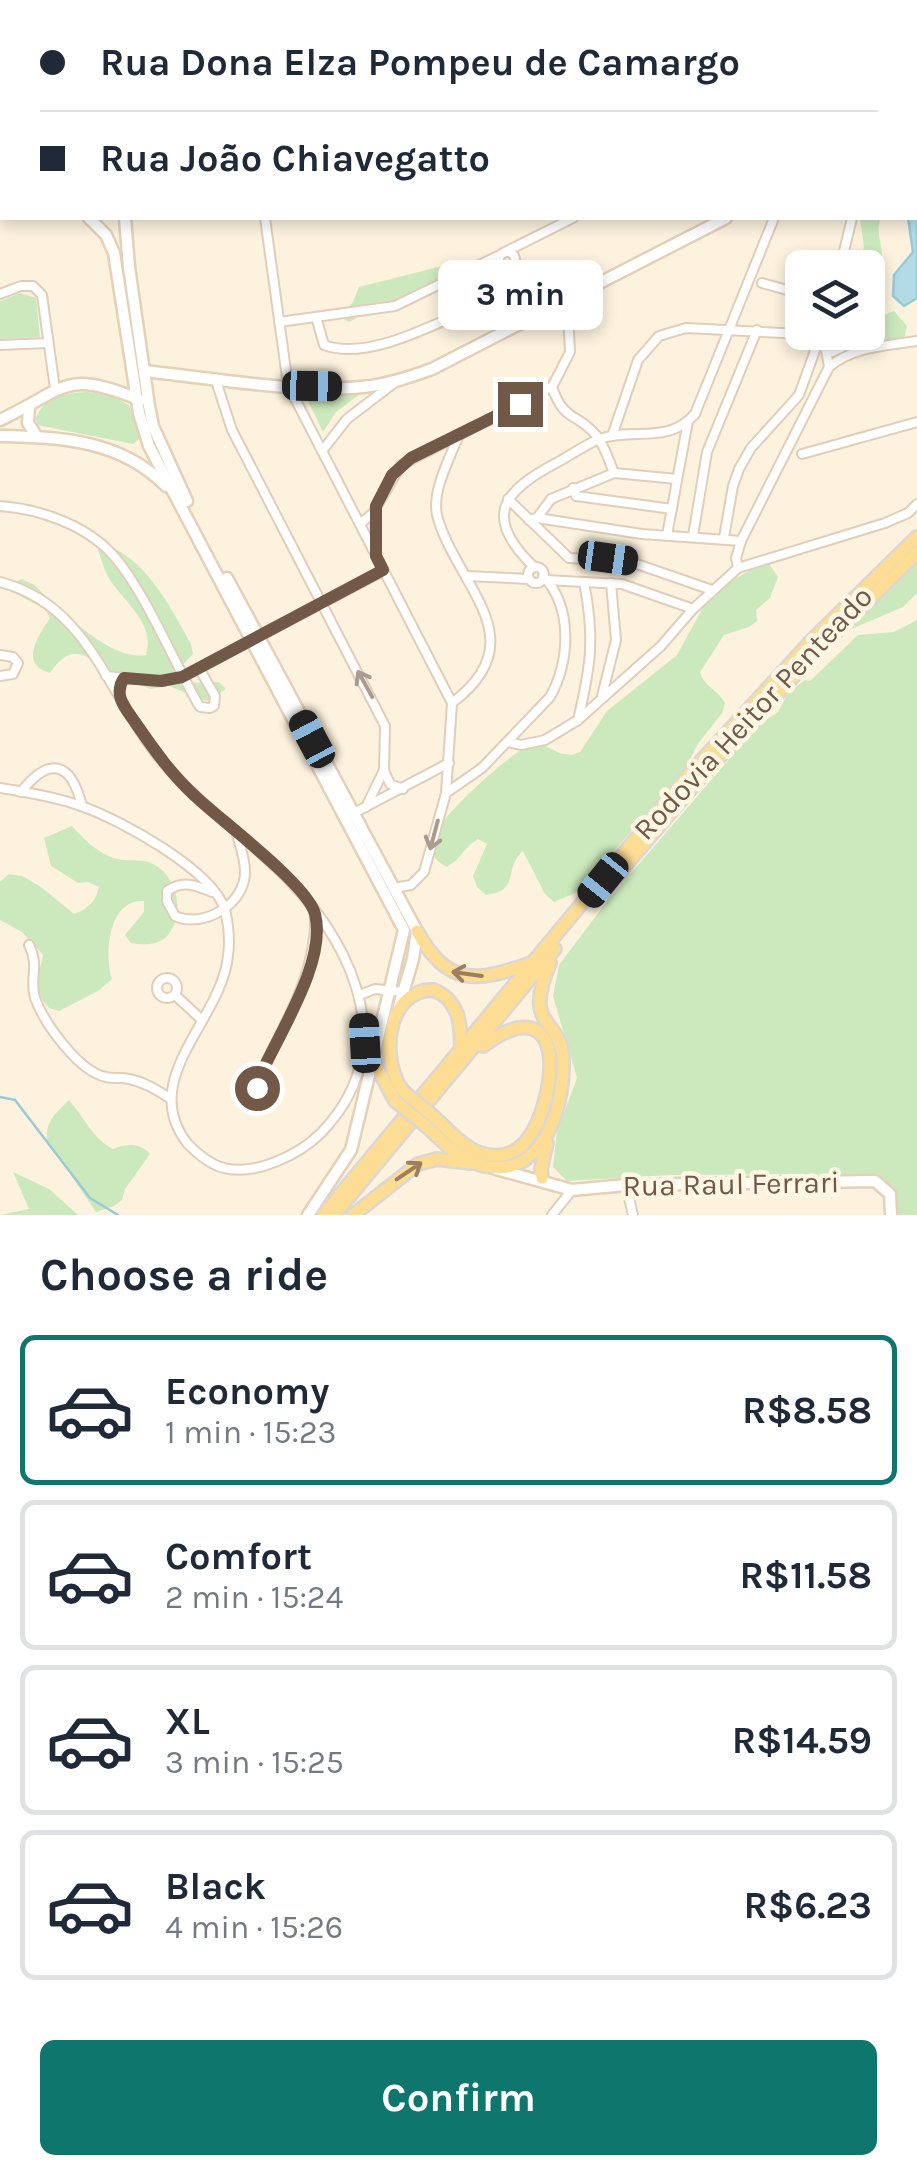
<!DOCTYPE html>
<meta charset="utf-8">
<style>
body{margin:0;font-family:Karla,sans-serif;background:#f6f6f7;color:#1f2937;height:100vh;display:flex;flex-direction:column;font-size:38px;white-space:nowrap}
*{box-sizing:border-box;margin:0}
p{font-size:32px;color:#747a83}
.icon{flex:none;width:55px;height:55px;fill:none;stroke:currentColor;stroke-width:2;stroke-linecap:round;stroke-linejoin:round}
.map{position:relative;height:1215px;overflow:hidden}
.panel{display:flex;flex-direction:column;background:#fff;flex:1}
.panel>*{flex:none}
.banner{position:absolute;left:0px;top:0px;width:918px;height:220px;box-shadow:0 5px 15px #0003;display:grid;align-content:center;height:220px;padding:0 40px;background:#fff}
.tools{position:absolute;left:785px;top:250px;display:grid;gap:20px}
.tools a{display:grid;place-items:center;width:100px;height:100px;border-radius:15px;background:#fff;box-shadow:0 5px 15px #0003;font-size:50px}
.end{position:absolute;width:45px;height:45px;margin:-22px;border:12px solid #725846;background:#fff;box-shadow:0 0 0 5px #fff}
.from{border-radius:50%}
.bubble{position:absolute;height:70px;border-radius:15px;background:#fff;box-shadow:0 5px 15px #0003;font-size:32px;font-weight:700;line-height:70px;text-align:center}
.car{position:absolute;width:30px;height:60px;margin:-30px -15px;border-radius:12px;box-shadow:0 0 8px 2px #0007;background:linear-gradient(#222 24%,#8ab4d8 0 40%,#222 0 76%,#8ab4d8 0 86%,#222 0)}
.banner b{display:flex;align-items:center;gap:35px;height:95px;font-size:38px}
.banner b+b{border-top:2px solid #e0e1e3}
.banner i{width:25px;height:25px;background:#1f2937}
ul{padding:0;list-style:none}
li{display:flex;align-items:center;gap:30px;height:150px;margin:0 20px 15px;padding:0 20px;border:5px solid #e0e1e3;border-radius:15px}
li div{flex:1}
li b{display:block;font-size:38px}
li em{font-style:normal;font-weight:700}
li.current{border-color:#0f766e}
li>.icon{width:90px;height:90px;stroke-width:1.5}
h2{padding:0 40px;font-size:45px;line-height:120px}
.primary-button{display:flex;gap:20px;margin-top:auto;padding:20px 40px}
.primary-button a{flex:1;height:115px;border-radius:15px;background:#0f766e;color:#fff;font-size:40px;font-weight:700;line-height:115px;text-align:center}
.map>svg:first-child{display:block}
</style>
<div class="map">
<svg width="917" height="1215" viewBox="0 0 917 1215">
<rect width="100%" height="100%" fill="#fcf2de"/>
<!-- green -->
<g fill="#cce9bd">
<path d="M860,218H880C876,236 882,241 882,257C883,277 868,292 876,312L885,315L894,311L907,326L905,336C894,342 869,350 856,349C848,348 842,338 837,333L868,332V268L854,267L864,247Z"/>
<path d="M446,265L451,274C417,292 382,303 349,322L340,317L353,302L359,287Z"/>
<path d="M20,293L36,298L40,337L0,339V301Z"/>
<path d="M364,391L336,412L323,432L304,393Z"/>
<path d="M87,392L109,395L129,405L140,438L133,444L37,425L36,418C45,396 65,393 87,392Z"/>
<path d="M110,546C149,564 171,608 191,644L193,654L171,677L178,683L219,682L226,689L207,701L169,686L150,689L132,681L111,680C90,656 73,639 50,673C19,664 38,636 50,618L45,609L16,594L12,584L21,579L33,584C58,607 110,662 146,655C156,624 125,603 110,580C104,571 102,560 98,550Z"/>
<path d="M917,560V593L903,607L849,630Z"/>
<path d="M767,561L778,577L770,598L756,610L757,621L749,627L724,635L700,672C704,687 718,690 725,703L722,713L697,745L670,801L635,827L614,851L611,861L575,893L554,902L545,894L523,851C503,868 521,891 486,895L477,887L473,876L487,844L478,839C465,846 460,860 447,867C437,862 429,855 431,843C435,819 514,749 537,741L559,753L571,755L580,752L607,711L677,655L705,604L731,581Z"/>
<path d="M917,620V1215H896C896,1193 892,1180 870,1174L669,1175L567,1181L553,1167L557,1131L577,1078L553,996L559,965L608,900L725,764L763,722L778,712L788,693L805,680L810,681L858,635L894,632Z"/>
<path d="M72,826C84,840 104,859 124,860C136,861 145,859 155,865C178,878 185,915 168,935C159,946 143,945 131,943L125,935L144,912V901C108,899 104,954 112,979L98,991L59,1011L49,1008C29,985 39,979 43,955L22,932L0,920V882L9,874L22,876L41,887L74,914C88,909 96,901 99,887L88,882L78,883L51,866L44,838Z"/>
<path d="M69,1100C85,1118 91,1137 113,1149C127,1144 139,1142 150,1154L125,1189L122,1200L114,1206L96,1212L47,1140C45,1121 57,1112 69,1100Z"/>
<path d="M13,1172L49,1189L78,1215H0L29,1209Z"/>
</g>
<!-- water -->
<path fill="#b3dbe5" stroke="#99cad7" stroke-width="2.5" d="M917,91V298L904,306L893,296L894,275L913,252L908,218H915Z"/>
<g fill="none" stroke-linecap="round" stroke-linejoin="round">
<!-- stream -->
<path stroke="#99cad7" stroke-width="2.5" d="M0,1097L15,1100L90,1198L118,1215"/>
<defs>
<g id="street">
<path d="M447,2L448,0"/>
<path d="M265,218L288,385L452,703L446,793L424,872L411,885L394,888"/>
<circle cx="507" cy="260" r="8"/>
<path d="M505,252L573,218"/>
<path d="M840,268L852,218"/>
<path d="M762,283L802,294"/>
<path d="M0,294L21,286H33L42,295L55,389"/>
<path d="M316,317L324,345C366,361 431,326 470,309"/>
<path d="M279,322L395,306L502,254"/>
<path d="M0,345L48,343"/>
<path d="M823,347L832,352L841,348L844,340L841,332"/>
<path d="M829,367C854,346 886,346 917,341"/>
<path d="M215,378L232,430L385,726L384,770L366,807"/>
<path d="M552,387C564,422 576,412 596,435C605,446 609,461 614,473"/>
<path d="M612,436L638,360L659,336L686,328L821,335"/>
<path d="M322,451L347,419L394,383"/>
<path d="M802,454L917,422"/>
<path d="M573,488L576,496L672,509"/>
<path d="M508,499L569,558L628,561L712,590"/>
<path d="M0,506C39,509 84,524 112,554C143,588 173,660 197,702L200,707L210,708L214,706L215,696L199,668"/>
<path d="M537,518L551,499L614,473L677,479"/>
<path d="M529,520L537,518L642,534L741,541"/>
<path d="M360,524L373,513L401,465L552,387L570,352L568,313L547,281L515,263"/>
<path d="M667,535L688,421"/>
<path d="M693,536L707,452L757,330"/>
<path d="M724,537L733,486L739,469L751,448L799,395L821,334"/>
<path d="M375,552L376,511"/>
<path d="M534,567C482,517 502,491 558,462C571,455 585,445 599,439C633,427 668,445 695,414L774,218"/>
<circle cx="536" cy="575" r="8"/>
<path d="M738,568L736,558L741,541L829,367L826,350"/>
<path d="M467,576L529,579"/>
<path d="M546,580L622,584L693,609"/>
<path d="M0,582C90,605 108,697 162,761C200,806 249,838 289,880C358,951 399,1053 321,1133C299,1155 255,1176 224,1168C211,1165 196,1153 187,1143C137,1078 223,1019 228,955C230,942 228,923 225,910C213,870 119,819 81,806C56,797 26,792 0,788"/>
<path d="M0,655L13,657L18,663L13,674L0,676"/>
<path d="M106,676L161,681L182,677L383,571"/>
<path d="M602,696L616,640L611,583"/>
<path d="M452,703C536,640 459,588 438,519C430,494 449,460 458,437"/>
<path d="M578,720C591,665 595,638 584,582"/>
<path d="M508,742L521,745L545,740L578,720L661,646L693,609L738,568L885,523L908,513L917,504"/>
<path d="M384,770L390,784L403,789"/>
<path d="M21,792C49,756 71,761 82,806"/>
<path d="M446,793L482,768L550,697C570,661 573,607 543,576"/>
<path d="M352,814L449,763"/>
<path d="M212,892C195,885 183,880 167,891V901L175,916C203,929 246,904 245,871C245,858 239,843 236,831"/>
<path d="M29,945C40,968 29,977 35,998C44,1023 79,1072 106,1077C114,1079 122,1077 129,1079C145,1082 158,1091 171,1099"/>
<circle cx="167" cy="988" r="10"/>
<path d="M175,995L202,1020"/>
<path d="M360,995L375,989L403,992"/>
<circle cx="258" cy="1079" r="9"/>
<path d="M262,1071C287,1019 318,970 315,911"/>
<path d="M626,1185L633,1215"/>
<path d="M552,1215L572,1190"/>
</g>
<g id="secondary">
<path d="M875,2L876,0"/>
<path d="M89,218L106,235L114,253L139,413L149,446L404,930L351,1150L308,1215"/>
<path d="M125,218L129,267L149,406L153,426L187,501"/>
<path d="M144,371C213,378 303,395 371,386C393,383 412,376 432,369L726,218"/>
<path d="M29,406L28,423L37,437"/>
<path d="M0,420C66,389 64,368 140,400"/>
<path d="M0,436C61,437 121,440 166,486"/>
<path d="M227,578L417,931L413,959L399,1006"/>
<path d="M496,1169L572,1190L626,1185L875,1181L890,1194L891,1215"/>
</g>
<g id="primary">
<path d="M353,2L359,0"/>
<path d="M484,2L487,0"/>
<path d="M0,150L2,149"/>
<path d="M0,208L2,207"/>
<path d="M602,893L694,785L815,653L917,553"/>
<path d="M417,931C447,986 476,983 531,963"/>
<path d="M373,1060L395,1101"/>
<path d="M404,1092C379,1062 385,989 434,990C459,1001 461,1023 461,1048"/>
<path d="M433,1116C446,1127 459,1144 475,1151C521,1170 539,1128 547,1092C559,1035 536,1006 483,1046"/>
<path d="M426,1126C440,1139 456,1156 475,1163C540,1187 564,1111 563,1062C563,1016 521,1031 550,963"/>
<path d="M542,1178L541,1169L547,1143"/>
<path d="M323,1215L691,772L812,640L917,537"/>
<path d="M334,1215L555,949"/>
<path d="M353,1215L418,1164L437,1159L470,1163"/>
</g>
</defs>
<!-- street casing -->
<use href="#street" stroke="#e0ceba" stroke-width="12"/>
<!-- secondary casing -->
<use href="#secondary" stroke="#e5d0b8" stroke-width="15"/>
<!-- primary casing -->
<use href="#primary" stroke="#ddd7d3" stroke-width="16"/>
<!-- street -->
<use href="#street" stroke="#fff" stroke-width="8"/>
<!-- secondary -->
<use href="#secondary" stroke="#fff" stroke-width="10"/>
<!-- primary -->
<use href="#primary" stroke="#fddc94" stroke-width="11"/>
<defs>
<g id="primary-bridge">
<path d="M404,1092L433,1116"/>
<path d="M395,1101L426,1126"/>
</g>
</defs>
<!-- primary-bridge casing -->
<use href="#primary-bridge" stroke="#ddd7d3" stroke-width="16" stroke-linecap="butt"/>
<!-- primary-bridge -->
<use href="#primary-bridge" stroke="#fddc94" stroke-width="11"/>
</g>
<!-- one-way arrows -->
<defs><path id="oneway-shaft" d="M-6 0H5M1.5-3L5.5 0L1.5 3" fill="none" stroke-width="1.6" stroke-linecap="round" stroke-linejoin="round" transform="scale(2.5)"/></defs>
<g stroke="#aa9b90">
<use href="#oneway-shaft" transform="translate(365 684) rotate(-119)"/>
<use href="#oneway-shaft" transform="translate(434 835) rotate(105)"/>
</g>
<g stroke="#9c805d">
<use href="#oneway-shaft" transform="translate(467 974) rotate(-172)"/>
<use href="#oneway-shaft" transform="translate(409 1171) rotate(-34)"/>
</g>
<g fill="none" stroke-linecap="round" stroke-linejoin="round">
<!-- route -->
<path stroke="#725846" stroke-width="12" d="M257,1088L266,1083L267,1078L262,1072C281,1030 327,960 315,914C308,885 220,820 195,796C172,775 155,751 137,725C127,710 112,696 124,678L161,681L182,677L383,570L376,556V506L392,475L411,458L520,404"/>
</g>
<g text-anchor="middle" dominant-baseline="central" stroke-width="9" stroke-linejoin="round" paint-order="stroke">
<!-- street labels -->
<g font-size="30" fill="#725846" stroke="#fff6e4">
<text transform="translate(753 713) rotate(-47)">Rodovia Heitor Penteado</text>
<text transform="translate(731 1184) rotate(-1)">Rua Raul Ferrari</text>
</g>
</g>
</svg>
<div class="tools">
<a><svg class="icon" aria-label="layers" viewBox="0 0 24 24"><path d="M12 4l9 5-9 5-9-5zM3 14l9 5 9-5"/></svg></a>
</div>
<i class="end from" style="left:257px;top:1088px"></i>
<i class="end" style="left:520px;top:404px"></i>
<div class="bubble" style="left:438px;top:260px;width:165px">3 min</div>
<i class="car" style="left:312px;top:386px;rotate:91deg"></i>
<i class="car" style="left:608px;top:558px;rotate:98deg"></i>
<i class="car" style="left:312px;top:739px;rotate:332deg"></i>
<i class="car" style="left:603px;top:880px;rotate:219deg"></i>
<i class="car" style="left:365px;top:1043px;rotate:357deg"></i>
<div class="banner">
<b><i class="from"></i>Rua Dona Elza Pompeu de Camargo</b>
<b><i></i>Rua João Chiavegatto</b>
</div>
</div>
<section class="panel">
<h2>Choose a ride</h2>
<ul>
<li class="current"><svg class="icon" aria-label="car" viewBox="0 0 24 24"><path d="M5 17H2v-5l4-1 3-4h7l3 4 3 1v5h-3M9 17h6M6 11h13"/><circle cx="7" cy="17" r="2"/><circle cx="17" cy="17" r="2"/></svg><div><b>Economy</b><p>1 min · 15:23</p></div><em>R$8.58</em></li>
<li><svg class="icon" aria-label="car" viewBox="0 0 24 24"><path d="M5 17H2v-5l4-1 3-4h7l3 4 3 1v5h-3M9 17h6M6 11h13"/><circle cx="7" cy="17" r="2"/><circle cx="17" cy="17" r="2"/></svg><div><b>Comfort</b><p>2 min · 15:24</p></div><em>R$11.58</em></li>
<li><svg class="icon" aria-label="car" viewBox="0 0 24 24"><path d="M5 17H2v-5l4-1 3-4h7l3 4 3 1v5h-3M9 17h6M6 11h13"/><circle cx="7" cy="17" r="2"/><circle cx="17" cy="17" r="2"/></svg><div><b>XL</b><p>3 min · 15:25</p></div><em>R$14.59</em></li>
<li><svg class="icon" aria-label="car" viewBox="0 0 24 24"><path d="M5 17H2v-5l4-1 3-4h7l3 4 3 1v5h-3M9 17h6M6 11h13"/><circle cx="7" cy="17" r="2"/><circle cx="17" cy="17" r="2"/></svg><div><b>Black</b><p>4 min · 15:26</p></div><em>R$6.23</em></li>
</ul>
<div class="primary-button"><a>Confirm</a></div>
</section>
